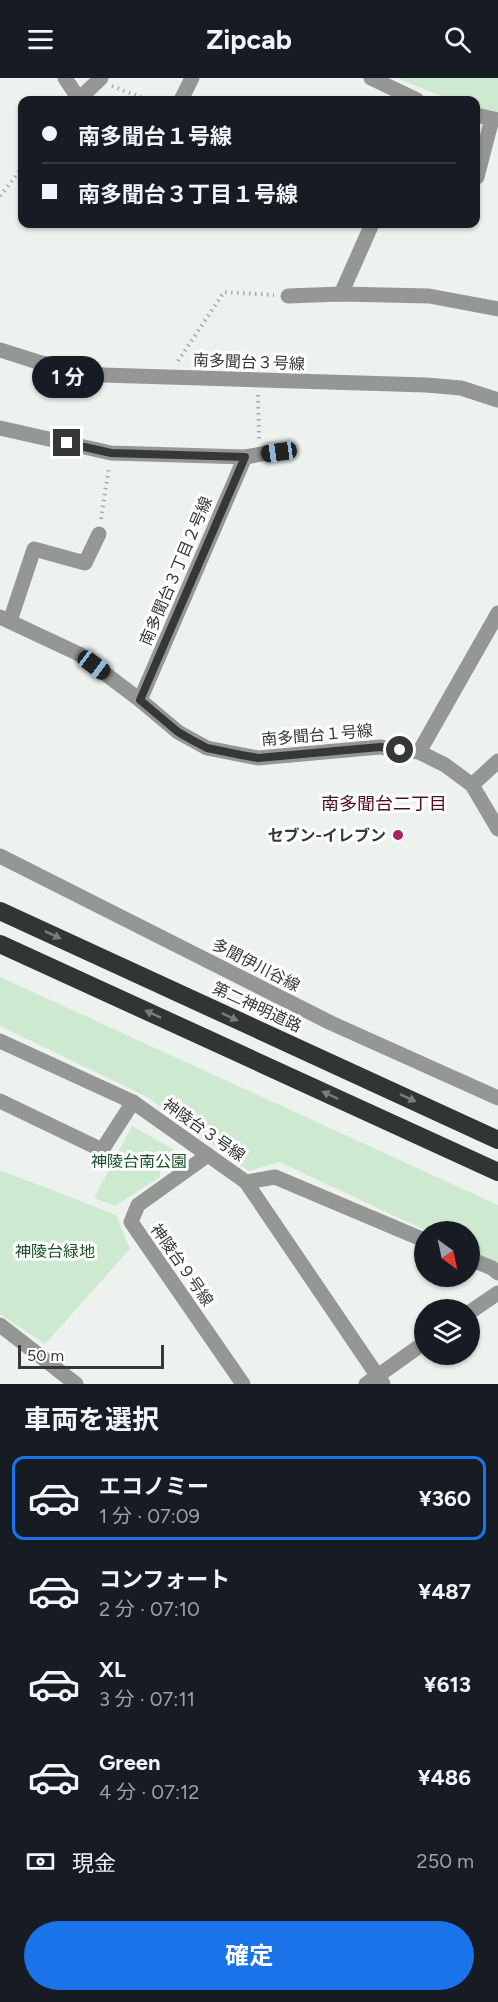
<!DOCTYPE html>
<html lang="ja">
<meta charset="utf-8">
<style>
body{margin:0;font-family:Figtree,"Noto Sans JP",sans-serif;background:#20242c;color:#f1f3f6;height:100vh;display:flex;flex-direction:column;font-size:22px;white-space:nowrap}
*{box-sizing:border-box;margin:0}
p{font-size:20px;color:#9ea1a6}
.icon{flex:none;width:33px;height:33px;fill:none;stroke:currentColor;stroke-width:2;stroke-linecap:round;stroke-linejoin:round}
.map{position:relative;height:1306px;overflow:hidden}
.drawer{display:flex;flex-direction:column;background:#171b24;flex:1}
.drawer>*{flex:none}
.hud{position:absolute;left:18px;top:18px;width:462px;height:132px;border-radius:12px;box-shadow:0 2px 4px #0004;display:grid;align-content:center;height:132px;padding:0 24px;background:#171b24}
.needle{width:39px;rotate:147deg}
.tools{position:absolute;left:414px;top:1143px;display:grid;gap:12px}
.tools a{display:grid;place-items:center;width:66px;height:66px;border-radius:50%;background:#171b24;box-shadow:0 2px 4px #0004;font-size:30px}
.scale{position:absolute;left:18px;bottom:15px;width:146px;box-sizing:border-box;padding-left:6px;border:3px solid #363837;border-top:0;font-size:16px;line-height:21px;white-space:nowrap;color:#363837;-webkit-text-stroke:4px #fff;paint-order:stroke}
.end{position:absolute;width:27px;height:27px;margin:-14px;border:8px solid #363837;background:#fff;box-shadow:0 0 0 3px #fff}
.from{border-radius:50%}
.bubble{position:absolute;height:42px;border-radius:21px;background:#171b24;box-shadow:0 2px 4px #0004;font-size:20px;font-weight:700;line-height:42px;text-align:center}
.car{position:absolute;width:18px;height:36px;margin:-18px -9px;border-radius:8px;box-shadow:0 0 4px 2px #0007;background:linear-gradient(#222 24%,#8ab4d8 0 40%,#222 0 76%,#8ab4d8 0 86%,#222 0)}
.hud b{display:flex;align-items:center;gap:21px;height:57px;font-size:22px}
.hud b+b{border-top:2px solid #363941}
.hud i{width:15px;height:15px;background:#f1f3f6}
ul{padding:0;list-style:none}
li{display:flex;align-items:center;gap:18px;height:84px;margin:0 12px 9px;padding:0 12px;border:3px solid transparent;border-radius:12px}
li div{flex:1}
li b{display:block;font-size:22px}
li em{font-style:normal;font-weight:700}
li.active{border-color:#1a73e8}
li>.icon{width:54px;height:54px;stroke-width:1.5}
h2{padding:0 24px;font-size:27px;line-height:72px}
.pay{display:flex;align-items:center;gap:15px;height:66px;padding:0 24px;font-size:22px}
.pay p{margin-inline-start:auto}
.button{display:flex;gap:12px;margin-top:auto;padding:12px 24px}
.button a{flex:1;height:69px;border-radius:36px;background:#1a73e8;color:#fff;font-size:24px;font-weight:700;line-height:69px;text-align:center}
header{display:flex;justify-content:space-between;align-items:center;height:78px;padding:0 24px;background:#171b24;font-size:27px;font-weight:700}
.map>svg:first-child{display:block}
</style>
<header><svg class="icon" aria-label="menu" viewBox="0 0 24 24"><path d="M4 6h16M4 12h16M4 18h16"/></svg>Zipcab<svg class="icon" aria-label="search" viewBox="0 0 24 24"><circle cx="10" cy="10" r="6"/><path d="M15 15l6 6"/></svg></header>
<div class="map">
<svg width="498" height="1306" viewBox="0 0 498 1306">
<rect width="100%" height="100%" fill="#edf2ee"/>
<!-- green -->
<g fill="#cdead1">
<path d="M397,0H498V38L476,33V22H451Z"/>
<path d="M0,899L498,1127V1187L470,1173V1154L427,1153L279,1084L249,1093L147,1019L0,948Z"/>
<path d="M132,1048L173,1071V1080L161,1087L160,1099L115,1128L94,1120Z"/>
<path d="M0,1092L116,1137L130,1171L45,1266L0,1236Z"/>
</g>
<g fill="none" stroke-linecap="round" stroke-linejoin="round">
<!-- path -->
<g stroke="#a7aba8" stroke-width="4" stroke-dasharray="1.5 4.5" stroke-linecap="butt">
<path d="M112,8L148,22"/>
<path d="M0,118L22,90"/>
<path d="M178,283L224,214L274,217"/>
<path d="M258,317L259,361"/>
<path d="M101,441L109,389"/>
</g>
<!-- minor -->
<g stroke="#959795" stroke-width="15">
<path d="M65,0L79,21"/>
<path d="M371,0L417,22"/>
<path d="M78,22L101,0"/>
<path d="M181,22L192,0"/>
<path d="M476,37L498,42"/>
<path d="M477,99L492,41"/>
<path d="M341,216L372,146"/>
<path d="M288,218L341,216L429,218L498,231"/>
<path d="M0,272L38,284L103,297L426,307L461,310L498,322"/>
<path d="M0,350L111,375L245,379L279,373"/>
<path d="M0,539L79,576L140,622L178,654L207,670L258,680L380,669L419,674L445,687L472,707L498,751"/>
<path d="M10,543L34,471L85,485L99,456"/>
<path d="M140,622L245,379"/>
<path d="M419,674L498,535"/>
<path d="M472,707L498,683"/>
<path d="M0,778L331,945L498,1020"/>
<path d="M0,963L133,1024L246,1104L275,1099L424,1162"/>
<path d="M0,1023L102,1072L133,1024"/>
<path d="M208,1077L138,1127L131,1144L243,1306"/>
<path d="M246,1104L383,1306"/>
<path d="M470,1181L492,1190L498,1195"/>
<path d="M470,1234L498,1215"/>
<path d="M0,1247L76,1306"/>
<path d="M366,1306L424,1265"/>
</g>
<!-- highway -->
<g stroke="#323632" stroke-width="18">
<path d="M0,833L498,1062"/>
<path d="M0,866L498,1094"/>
</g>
</g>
<!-- one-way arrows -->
<defs><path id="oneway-solid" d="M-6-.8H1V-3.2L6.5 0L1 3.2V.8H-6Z" transform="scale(1.5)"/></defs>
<g fill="#7a7c7a">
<use href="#oneway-solid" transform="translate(53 857) rotate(25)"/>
<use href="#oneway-solid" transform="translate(153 936) rotate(-155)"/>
<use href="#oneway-solid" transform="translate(230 939) rotate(25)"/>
<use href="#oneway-solid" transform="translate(330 1017) rotate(-155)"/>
<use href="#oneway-solid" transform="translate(408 1020) rotate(25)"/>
</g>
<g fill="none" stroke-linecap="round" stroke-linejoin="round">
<!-- route -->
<path stroke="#363837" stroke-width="8" d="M67,365L111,375L245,379L140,622L178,654L192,662L207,670L241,677L258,680L380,669L400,672"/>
</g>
<!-- markers -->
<circle fill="#ad2160" stroke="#fff" stroke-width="2" cx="398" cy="757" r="6"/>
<g text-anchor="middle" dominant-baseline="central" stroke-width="6" stroke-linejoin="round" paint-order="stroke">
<!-- street labels -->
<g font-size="16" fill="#363837" stroke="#fff">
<text transform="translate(249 284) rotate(2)">南多聞台３号線</text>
<text transform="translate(176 493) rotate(-67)">南多聞台３丁目２号線</text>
<text transform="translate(317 657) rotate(-5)">南多聞台１号線</text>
<text transform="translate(256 887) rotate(27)">多聞伊川谷線</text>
<text transform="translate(257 929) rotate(25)">第二神明道路</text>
<text transform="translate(204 1052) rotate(35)">神陵台３号線</text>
<text transform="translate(182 1187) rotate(55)">神陵台９号線</text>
</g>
<!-- poi labels -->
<g font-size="16" font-weight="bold" fill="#363837" stroke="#fff" text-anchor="end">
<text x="386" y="757">セブン-イレブン</text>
</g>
<!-- park labels -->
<g font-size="16" fill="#195129" stroke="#fff">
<text x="139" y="1083">神陵台南公園</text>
<text x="55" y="1173">神陵台緑地</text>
</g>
<!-- neighbourhood labels -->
<g font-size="18" fill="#500e2b" stroke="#fff">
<text x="384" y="726">南多聞台二丁目</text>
</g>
</g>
</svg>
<div class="tools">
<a><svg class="needle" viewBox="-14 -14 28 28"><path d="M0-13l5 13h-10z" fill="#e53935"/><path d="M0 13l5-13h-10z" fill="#9ea1a6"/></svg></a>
<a><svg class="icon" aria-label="layers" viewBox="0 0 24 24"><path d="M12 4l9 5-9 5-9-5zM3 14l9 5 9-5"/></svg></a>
</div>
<div class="scale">50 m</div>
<i class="end from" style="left:400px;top:672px"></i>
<i class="end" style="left:67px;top:365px"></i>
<div class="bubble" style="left:32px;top:278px;width:72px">1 分</div>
<i class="car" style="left:279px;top:374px;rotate:262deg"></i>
<i class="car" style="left:94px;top:587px;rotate:127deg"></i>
<div class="hud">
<b><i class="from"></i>南多聞台１号線</b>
<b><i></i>南多聞台３丁目１号線</b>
</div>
</div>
<section class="drawer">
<h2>車両を選択</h2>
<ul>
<li class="active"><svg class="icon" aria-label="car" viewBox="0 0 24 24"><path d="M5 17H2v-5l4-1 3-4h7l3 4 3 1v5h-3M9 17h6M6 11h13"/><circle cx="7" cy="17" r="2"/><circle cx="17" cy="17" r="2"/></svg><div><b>エコノミー</b><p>1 分 · 07:09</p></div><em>¥360</em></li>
<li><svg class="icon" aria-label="car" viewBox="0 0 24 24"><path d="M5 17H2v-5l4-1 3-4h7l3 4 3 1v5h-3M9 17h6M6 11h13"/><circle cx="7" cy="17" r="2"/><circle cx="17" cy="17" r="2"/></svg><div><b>コンフォート</b><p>2 分 · 07:10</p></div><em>¥487</em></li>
<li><svg class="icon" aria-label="car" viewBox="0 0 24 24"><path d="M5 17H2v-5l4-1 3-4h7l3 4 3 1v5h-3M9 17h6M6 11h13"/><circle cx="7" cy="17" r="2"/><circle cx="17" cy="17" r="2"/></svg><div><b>XL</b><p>3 分 · 07:11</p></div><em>¥613</em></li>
<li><svg class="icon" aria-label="car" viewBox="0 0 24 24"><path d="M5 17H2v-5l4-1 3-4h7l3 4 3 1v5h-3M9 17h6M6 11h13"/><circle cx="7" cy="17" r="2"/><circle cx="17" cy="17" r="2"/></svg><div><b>Green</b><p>4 分 · 07:12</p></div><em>¥486</em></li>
</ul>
<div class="pay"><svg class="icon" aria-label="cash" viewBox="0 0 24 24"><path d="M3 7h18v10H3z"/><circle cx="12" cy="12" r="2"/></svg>現金<p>250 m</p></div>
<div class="button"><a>確定</a></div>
</section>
